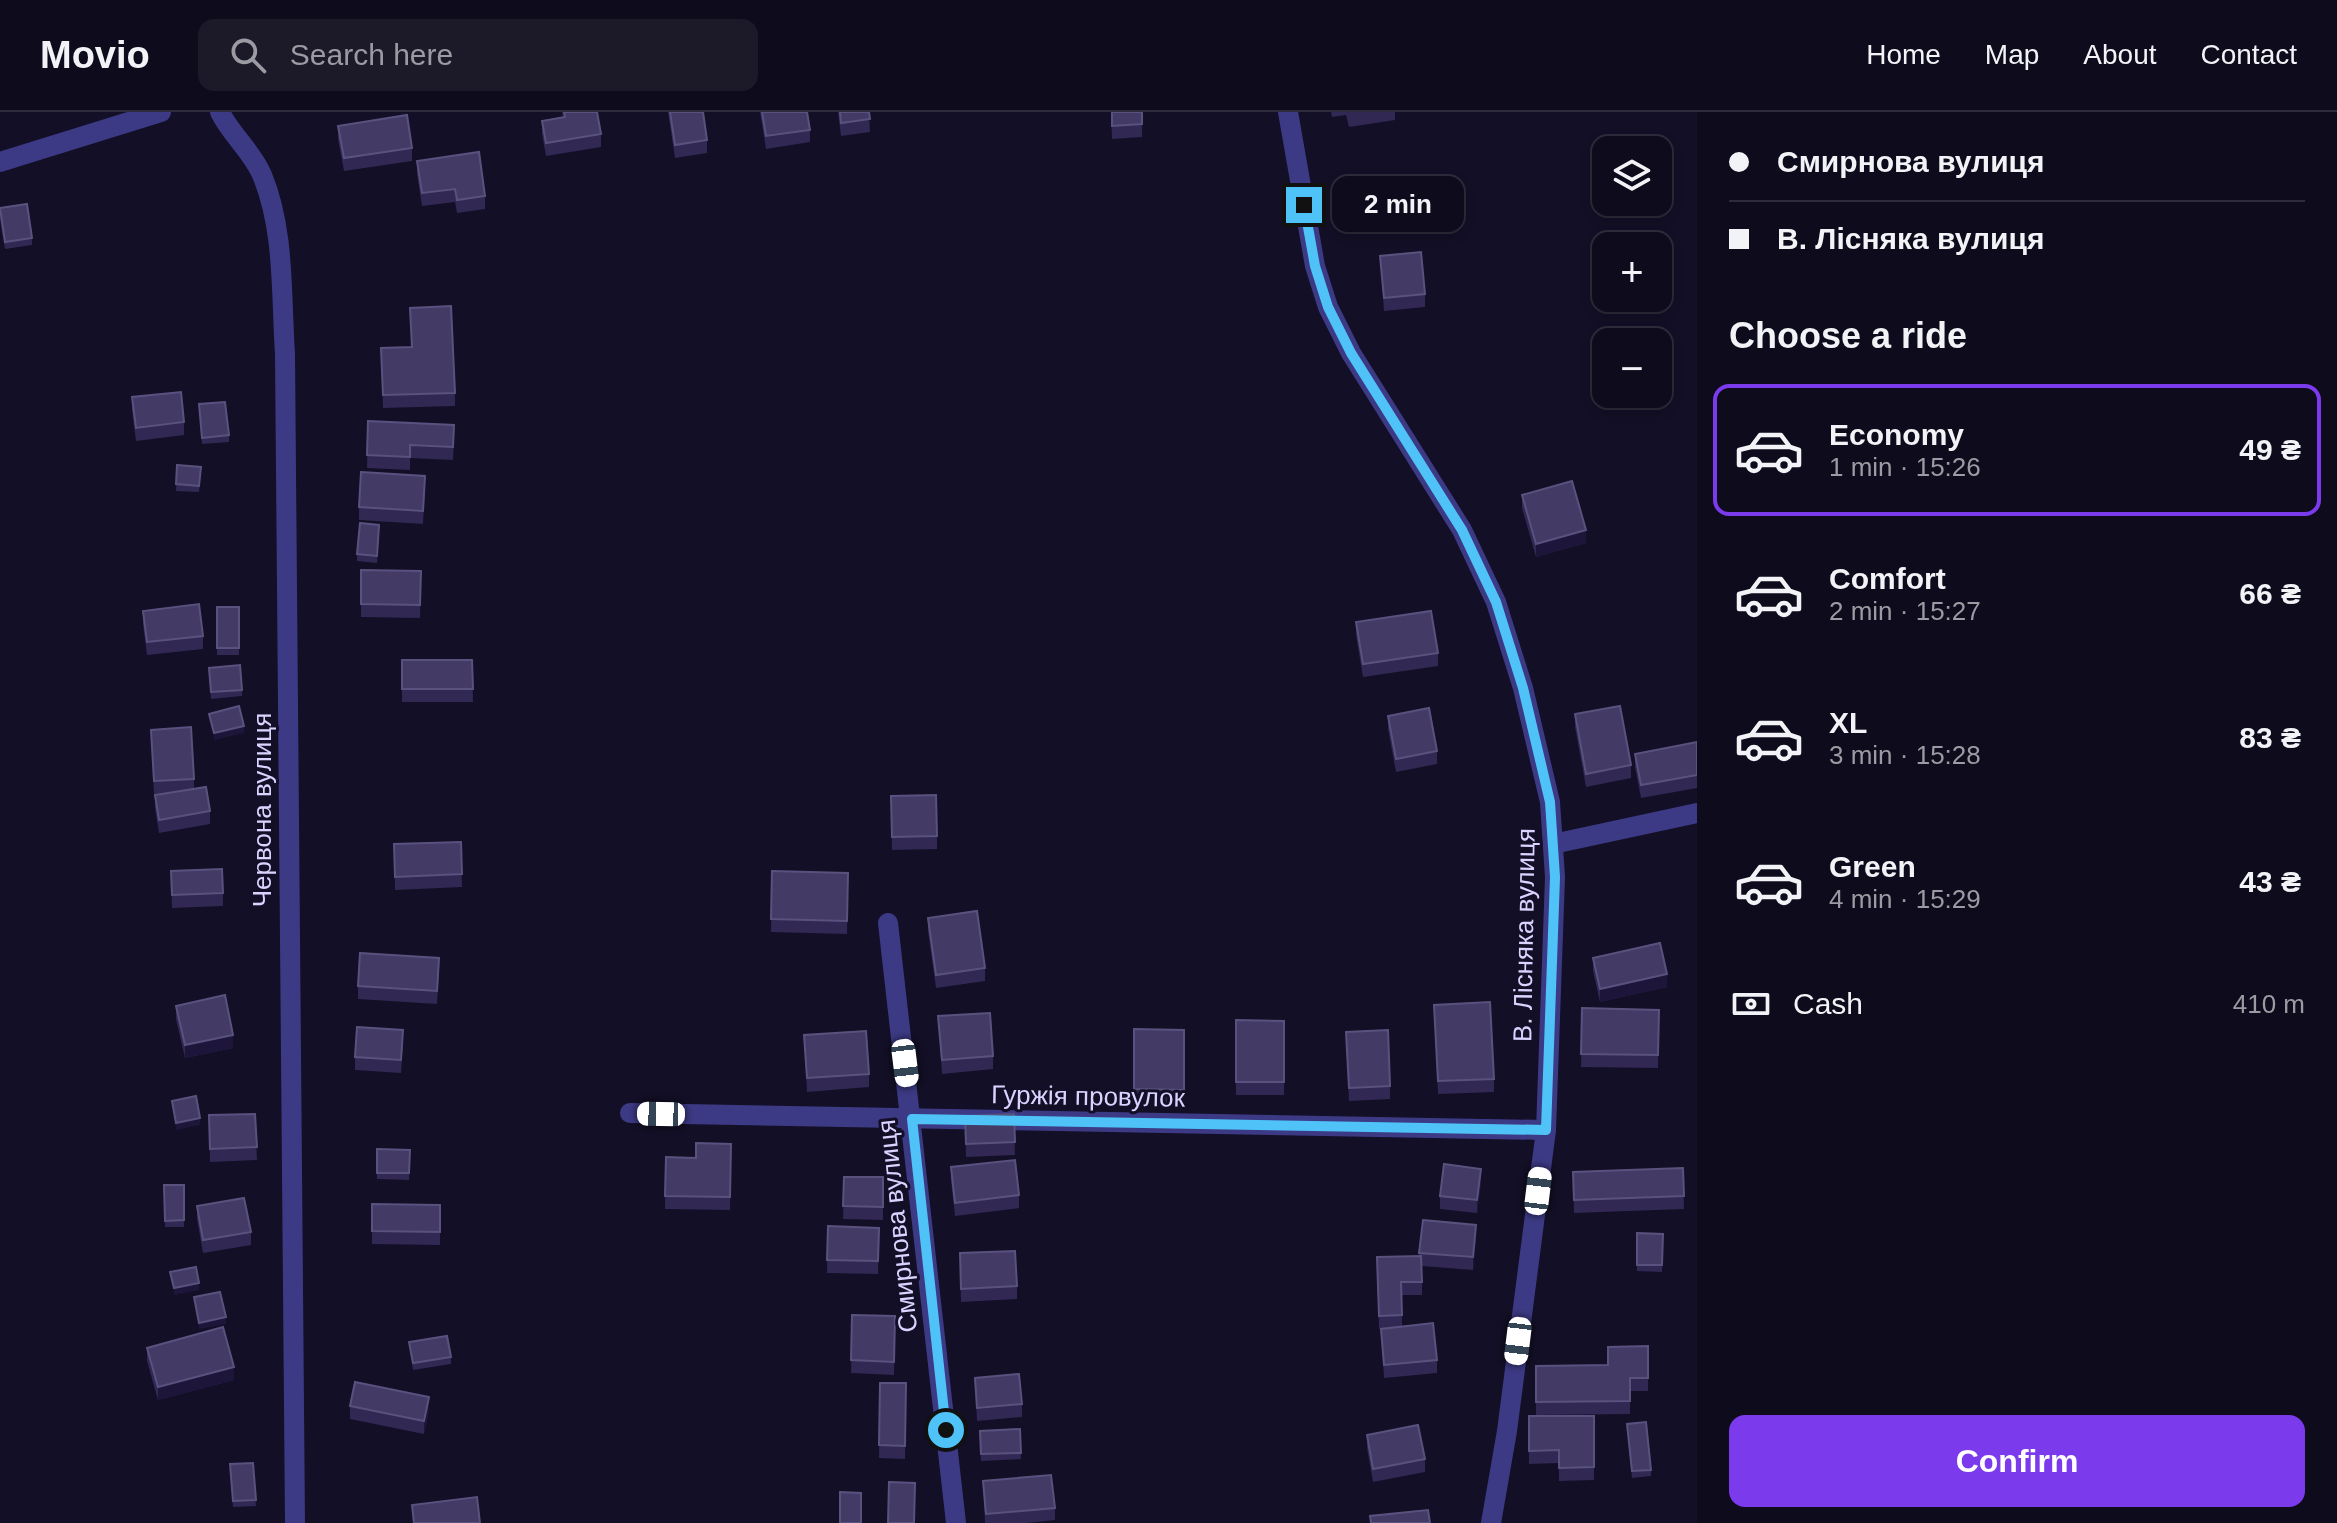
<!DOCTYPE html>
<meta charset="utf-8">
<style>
body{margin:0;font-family:Arial,sans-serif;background:#1c1929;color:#f1f3f6;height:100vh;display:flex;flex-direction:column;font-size:30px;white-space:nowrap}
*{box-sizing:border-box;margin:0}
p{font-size:26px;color:#9b9ba3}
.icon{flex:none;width:44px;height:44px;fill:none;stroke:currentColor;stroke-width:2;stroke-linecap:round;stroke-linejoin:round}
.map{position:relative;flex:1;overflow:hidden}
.details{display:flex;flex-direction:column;background:#0e0b1c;width:640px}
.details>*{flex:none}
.hud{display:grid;align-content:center;height:176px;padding:0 32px;background:#0e0b1c}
.tools{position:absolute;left:1592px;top:24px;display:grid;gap:16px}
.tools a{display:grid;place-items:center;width:80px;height:80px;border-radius:16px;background:#0e0b1c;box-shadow:0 4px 12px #0003,0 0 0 2px #2e2b3b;font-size:40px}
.end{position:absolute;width:36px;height:36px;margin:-18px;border:10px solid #4fc3f7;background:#111;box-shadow:0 0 0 4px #111}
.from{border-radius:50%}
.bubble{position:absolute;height:56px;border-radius:16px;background:#0e0b1c;box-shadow:0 4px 12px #0003,0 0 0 2px #2e2b3b;font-size:26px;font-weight:800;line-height:56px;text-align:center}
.car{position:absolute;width:24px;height:48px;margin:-24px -12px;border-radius:10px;box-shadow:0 0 6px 2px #0007;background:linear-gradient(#fff 24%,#345 0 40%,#fff 0 76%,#345 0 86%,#fff 0)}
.hud b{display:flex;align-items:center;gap:28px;height:76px;font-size:30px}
.hud b+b{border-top:2px solid #2e2b3b}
.hud i{width:20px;height:20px;background:#f1f3f6}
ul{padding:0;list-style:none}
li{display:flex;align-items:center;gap:24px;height:132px;margin:0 16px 12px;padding:0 16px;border:4px solid transparent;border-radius:16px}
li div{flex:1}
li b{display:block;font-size:30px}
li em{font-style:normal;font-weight:800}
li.current{border-color:#7c3aed}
li>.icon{width:72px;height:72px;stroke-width:1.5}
h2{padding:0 32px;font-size:36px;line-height:96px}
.pay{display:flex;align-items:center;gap:20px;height:88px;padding:0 32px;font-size:30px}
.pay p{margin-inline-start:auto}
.cta{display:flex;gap:16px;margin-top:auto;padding:16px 32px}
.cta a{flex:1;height:92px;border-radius:16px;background:#7c3aed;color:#fff;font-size:32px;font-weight:800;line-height:92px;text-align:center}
header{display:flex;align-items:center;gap:48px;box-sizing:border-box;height:112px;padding:0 40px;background:#0e0b1c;border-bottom:2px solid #2e2b3b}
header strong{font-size:38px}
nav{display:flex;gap:44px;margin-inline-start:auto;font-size:28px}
.search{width:560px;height:72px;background:#1c1929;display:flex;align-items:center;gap:20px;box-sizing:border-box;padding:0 28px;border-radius:16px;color:#9b9ba3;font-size:30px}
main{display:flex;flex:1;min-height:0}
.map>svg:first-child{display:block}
</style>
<header>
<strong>Movio</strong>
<div class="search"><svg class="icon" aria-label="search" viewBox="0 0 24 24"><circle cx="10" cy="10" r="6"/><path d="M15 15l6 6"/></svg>Search here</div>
<nav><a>Home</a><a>Map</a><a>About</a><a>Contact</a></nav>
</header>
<main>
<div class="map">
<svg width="1697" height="1411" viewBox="0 0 1697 1411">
<rect width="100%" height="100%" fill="#130f26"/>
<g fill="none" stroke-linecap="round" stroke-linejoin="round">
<!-- minor -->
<g stroke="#3d3a85" stroke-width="20">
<path d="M220,0C231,23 252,39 262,63C285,118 281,183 285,242L295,1411"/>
<path d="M1288,0L1315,154L1328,195L1351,241L1462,418L1496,490L1523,576L1550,690L1555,765L1546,1018L1507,1319L1491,1411"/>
<path d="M0,50L161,0"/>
<path d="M1553,732L1697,701"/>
<path d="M888,811L956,1411"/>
<path d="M630,1001L1546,1018"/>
</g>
</g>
<!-- wall -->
<g fill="#312854">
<path d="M562,0H597L601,22V35L546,44L542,22V9L563,5Z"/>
<path d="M668,0H703L707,28V41L675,46Z"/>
<path d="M760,0H807L810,18V30L766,37Z"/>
<path d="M838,0H869L870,20L841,24Z"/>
<path d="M1111,0H1142V25L1112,27Z"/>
<path d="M1331,0H1395V8L1349,15L1346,3L1332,5Z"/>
<path d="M338,14L412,36V49L344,59L338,27Z"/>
<path d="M417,49L485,84V97L457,101L455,90L422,94L417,62Z"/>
<path d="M0,96L32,126V133L5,137L0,107Z"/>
<path d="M1380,144L1425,182V195L1384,199Z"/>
<path d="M411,235L455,281V294L383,296L381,236Z"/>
<path d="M132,285L184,310V323L136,329L132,298Z"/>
<path d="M199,292L229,323V330L202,332Z"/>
<path d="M368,309L454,326L453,348L410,346V358L367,356Z"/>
<path d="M177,353L201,355L199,380L176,379Z"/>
<path d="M425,377L423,412L359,408V395Z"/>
<path d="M1522,383L1586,431L1536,445L1522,396Z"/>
<path d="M379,413L377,451L357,449V442Z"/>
<path d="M361,458L421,459L420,506L361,505Z"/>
<rect x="217" y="495" width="22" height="48"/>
<path d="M143,499L203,524V537L147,543L143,512Z"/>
<path d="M1356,510L1438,541V554L1363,565L1356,523Z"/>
<path d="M402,548H472L473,590H402Z"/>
<path d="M209,563L242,578V584L211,587Z"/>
<path d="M1575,602L1631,653V666L1586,675L1575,615Z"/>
<path d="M1388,604L1437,639V652L1396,660L1388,617Z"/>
<path d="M151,618L194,667V677L210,699V712L159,721L155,696V683L165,682H154Z"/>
<path d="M1697,630V676L1641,686L1635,655V642Z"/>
<path d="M891,684L937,724V737L892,738Z"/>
<path d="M461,730L462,775L395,778L394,732Z"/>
<path d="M171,759L223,781V794L172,796Z"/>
<path d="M772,759L848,761L847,822L771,820Z"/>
<path d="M928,806L985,856V869L936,876L928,819Z"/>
<path d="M1593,846L1667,875L1600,890L1593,859Z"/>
<path d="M439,859L437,892L358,887V874Z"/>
<path d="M1434,893L1494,967V980L1438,982Z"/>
<path d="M176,894L233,936L185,946L176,907Z"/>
<path d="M1582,896L1659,898L1658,956L1581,955Z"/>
<path d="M938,904L993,944V957L942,962Z"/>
<path d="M1236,908L1284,909V983H1236Z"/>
<path d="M1134,917L1184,918V991L1134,990Z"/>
<path d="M1346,920L1390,974V987L1349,989Z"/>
<path d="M804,923L869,962V975L807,980Z"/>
<path d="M403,931L401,961L355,958V945Z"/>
<path d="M255,1002L257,1048L210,1050L209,1003Z"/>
<path d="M1014,1002L1015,1043L966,1045L965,1004Z"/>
<path d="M731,1032L730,1098L665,1097L666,1045L696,1046Z"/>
<path d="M377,1037L410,1038L409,1068L377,1067Z"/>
<path d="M951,1055L1019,1083V1096L955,1104L951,1068Z"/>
<path d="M1683,1056L1684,1097L1574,1101L1573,1060Z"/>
<path d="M844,1065H883V1108L843,1107Z"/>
<path d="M1481,1070L1477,1101L1440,1097V1084Z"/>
<path d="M164,1073H184V1115H165Z"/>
<path d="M372,1092L440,1093V1133L372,1132Z"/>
<path d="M197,1094L251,1120V1133L203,1141L197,1107Z"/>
<path d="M1423,1108L1476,1126L1473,1158L1422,1154V1183H1402V1215L1437,1248V1261L1384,1266L1381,1217H1379L1377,1158L1419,1144Z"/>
<path d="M828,1114L879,1116L878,1162L827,1161Z"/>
<path d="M1637,1121L1663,1122L1662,1160L1637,1159Z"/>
<path d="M960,1154L1017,1174V1187L961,1190Z"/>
<path d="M852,1203L895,1204L894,1263L851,1261Z"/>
<path d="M409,1230L451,1245V1252L413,1258Z"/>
<path d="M1648,1234V1279H1630V1302L1536,1303V1254L1608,1253Z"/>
<path d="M147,1236L234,1268L158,1288L147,1249Z"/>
<path d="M975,1266L1022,1292V1305L977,1309Z"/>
<path d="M880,1271H906L905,1347L879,1346Z"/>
<path d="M350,1294L429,1298L424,1322L350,1307Z"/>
<path d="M1529,1304H1594V1368L1559,1369V1351L1529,1352Z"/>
<path d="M1627,1312L1651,1358V1364L1632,1366Z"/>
<path d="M1020,1317L1021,1347L981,1349L980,1319Z"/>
<path d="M1367,1323L1425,1347V1360L1373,1370L1367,1336Z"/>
<path d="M253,1351L256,1394L233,1395L230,1359Z"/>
<path d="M983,1369L1055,1396V1408L1027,1411H985Z"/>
</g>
<!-- shaded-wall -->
<g fill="#1d163a">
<path d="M1586,418V431L1536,445V432Z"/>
<path d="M244,614V621L214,628V621Z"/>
<path d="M1667,862V875L1600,890V877Z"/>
<path d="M233,923V936L185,946V933Z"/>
<path d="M200,1006V1013L176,1018V1011Z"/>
<path d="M1481,1057V1070L1477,1101V1088Z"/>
<path d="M1476,1113V1126L1473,1158V1145Z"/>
<path d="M199,1171V1178L174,1183V1176Z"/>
<path d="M226,1205V1212L199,1217V1211Z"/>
<path d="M234,1255V1268L158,1288V1275Z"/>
<path d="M429,1285V1298L424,1322V1309Z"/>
</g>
<!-- building -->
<g fill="#433a66" stroke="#5a527e" stroke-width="2">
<path d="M564,0H597L601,22L546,31L542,9L565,5Z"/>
<path d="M670,0H703L707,28L675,33Z"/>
<path d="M762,0H807L810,18L766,24Z"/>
<path d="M840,0H869L870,7L841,11Z"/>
<path d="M1112,0H1142V12L1112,14Z"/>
<path d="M407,3L412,36L344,46L338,14Z"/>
<path d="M479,40L485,84L457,88L455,77L422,81L417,49Z"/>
<path d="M27,92L32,126L5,130L0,96Z"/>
<path d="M1421,140L1425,182L1384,186L1380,144Z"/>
<path d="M451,194L455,281L383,283L381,236L412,235L410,196Z"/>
<path d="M181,280L184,310L136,316L132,285Z"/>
<path d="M225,290L229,323L202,326L199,292Z"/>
<path d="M368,309L454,313L453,335L410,333V345L367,343Z"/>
<path d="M177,353L201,355L199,374L176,372Z"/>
<path d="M361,360L425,364L423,399L359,395Z"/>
<path d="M1572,369L1586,418L1536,432L1522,383Z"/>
<path d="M360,411L379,413L377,444L357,442Z"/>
<path d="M361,458L421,459L420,493L361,492Z"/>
<path d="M199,492L203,524L147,530L143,499Z"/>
<rect x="217" y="495" width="22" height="41"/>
<path d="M1431,499L1438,541L1363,552L1356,510Z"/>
<path d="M402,548H472L473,577H402Z"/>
<path d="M240,553L242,578L211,580L209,556Z"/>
<path d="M239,594L244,614L214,621L209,602Z"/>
<path d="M1620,594L1631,653L1586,662L1575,602Z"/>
<path d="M1429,596L1437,639L1396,647L1388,604Z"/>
<path d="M191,615L194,667L154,669L151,618Z"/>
<path d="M1697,630V663L1641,673L1635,642Z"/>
<path d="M206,675L210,699L159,708L155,683Z"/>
<path d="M936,683L937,724L892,725L891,684Z"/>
<path d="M461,730L462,762L395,765L394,732Z"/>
<path d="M222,757L223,781L172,783L171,759Z"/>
<path d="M772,759L848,761L847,809L771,807Z"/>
<path d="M977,799L985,856L936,863L928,806Z"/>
<path d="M1660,831L1667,862L1600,877L1593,846Z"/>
<path d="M360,841L439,846L437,879L358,874Z"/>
<path d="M225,883L233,923L185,933L176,894Z"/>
<path d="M1490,890L1494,967L1438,969L1434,893Z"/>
<path d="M1582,896L1659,898L1658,943L1581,942Z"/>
<path d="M990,901L993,944L942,948L938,904Z"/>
<path d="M1236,908L1284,909V970H1236Z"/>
<path d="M357,915L403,918L401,948L355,945Z"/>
<path d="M1134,917L1184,918V978L1134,977Z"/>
<path d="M1388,918L1390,974L1349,976L1346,920Z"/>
<path d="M866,919L869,962L807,966L804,923Z"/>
<path d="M196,984L200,1006L176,1011L172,989Z"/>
<path d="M255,1002L257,1035L210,1037L209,1003Z"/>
<path d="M1014,1002L1015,1030L966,1032L965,1004Z"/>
<path d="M696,1031L731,1032L730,1085L665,1084L666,1045L696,1046Z"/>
<path d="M377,1037L410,1038L409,1061H377Z"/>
<path d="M1015,1048L1019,1083L955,1091L951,1055Z"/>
<path d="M1444,1052L1481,1057L1477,1088L1440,1084Z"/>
<path d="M1683,1056L1684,1084L1574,1088L1573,1060Z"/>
<path d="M844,1065H883V1095L843,1094Z"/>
<path d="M164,1073H184V1108L165,1109Z"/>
<path d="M244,1086L251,1120L203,1128L197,1094Z"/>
<path d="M372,1092L440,1093V1120L372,1119Z"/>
<path d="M1423,1108L1476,1113L1473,1145L1419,1141Z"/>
<path d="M828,1114L879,1116L878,1149L827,1148Z"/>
<path d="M1637,1121L1663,1122L1662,1153H1637Z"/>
<path d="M1015,1139L1017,1174L961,1177L960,1141Z"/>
<path d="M1421,1144L1422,1170H1401L1402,1203L1379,1204L1377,1145Z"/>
<path d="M196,1155L199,1171L174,1176L170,1160Z"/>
<path d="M220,1180L226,1205L199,1211L194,1185Z"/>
<path d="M852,1203L895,1204L894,1250L851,1248Z"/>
<path d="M1433,1211L1437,1248L1384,1253L1381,1217Z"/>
<path d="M223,1215L234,1255L158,1275L147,1236Z"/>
<path d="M447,1224L451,1245L413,1251L409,1230Z"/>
<path d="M1648,1234V1266H1630V1289L1536,1290V1254L1608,1253V1235Z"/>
<path d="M1019,1262L1022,1292L977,1296L975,1266Z"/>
<path d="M355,1270L429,1285L424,1309L350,1294Z"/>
<path d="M880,1271H906L905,1334L879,1333Z"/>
<path d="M1529,1304H1594V1355L1559,1356V1338L1529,1339Z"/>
<path d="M1646,1310L1651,1358L1632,1359L1627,1312Z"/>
<path d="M1418,1313L1425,1347L1373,1357L1367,1323Z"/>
<path d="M1020,1317L1021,1341L981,1342L980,1319Z"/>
<path d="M253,1351L256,1388L233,1389L230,1352Z"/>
<path d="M1051,1363L1055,1396L986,1402L983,1369Z"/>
<path d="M889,1370L915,1371L914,1411H888Z"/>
<path d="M840,1380L861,1381V1411H840Z"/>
<path d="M477,1385L480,1411H414L412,1393Z"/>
<path d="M1428,1398L1430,1411H1371L1370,1404Z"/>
</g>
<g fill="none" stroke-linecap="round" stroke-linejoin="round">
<!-- route -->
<path stroke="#4fc3f7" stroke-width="10" d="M946,1318L912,1007L1546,1018L1555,765L1550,690L1523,576L1496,490L1462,418L1351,241L1328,195L1315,154L1304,93"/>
</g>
<g text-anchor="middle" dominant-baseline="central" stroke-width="6" stroke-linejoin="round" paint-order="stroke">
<!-- street labels -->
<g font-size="26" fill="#d9d4ff" stroke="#130f26">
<text transform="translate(262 698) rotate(-90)">Червона вулиця</text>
<text transform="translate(1524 823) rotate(-89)">В. Лісняка вулиця</text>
<text transform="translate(1088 984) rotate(1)">Гуржія провулок</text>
<text transform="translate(897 1114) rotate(-96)">Смирнова вулиця</text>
</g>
</g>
</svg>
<div class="tools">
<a><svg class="icon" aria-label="layers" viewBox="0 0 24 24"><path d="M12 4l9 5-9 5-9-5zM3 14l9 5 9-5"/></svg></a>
<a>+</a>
<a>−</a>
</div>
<i class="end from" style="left:946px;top:1318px"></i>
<i class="end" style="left:1304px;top:93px"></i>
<div class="bubble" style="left:1332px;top:64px;width:132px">2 min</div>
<i class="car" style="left:905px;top:951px;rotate:173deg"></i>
<i class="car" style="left:661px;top:1002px;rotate:271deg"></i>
<i class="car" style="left:1538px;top:1079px;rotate:7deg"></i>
<i class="car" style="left:1518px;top:1229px;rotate:187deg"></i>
</div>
<section class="details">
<div class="hud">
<b><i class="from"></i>Смирнова вулиця</b>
<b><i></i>В. Лісняка вулиця</b>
</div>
<h2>Choose a ride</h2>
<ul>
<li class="current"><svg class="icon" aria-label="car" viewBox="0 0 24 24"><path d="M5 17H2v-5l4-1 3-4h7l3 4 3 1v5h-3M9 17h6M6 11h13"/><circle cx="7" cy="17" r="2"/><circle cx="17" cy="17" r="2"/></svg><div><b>Economy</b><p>1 min · 15:26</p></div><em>49 ₴</em></li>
<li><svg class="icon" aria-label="car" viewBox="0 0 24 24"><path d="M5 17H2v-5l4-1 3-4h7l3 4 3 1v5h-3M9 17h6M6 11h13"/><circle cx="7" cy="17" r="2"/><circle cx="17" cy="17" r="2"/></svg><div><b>Comfort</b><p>2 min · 15:27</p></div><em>66 ₴</em></li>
<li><svg class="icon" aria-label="car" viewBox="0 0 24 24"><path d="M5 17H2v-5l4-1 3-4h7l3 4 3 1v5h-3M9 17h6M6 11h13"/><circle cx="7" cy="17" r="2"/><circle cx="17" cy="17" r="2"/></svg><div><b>XL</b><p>3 min · 15:28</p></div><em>83 ₴</em></li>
<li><svg class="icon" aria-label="car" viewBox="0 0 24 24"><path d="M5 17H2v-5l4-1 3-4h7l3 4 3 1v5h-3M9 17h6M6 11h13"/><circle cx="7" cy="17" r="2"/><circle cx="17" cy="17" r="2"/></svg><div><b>Green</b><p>4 min · 15:29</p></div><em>43 ₴</em></li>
</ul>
<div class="pay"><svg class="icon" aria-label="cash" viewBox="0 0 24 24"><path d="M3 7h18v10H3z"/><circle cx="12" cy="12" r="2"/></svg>Cash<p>410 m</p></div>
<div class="cta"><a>Confirm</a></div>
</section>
</main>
